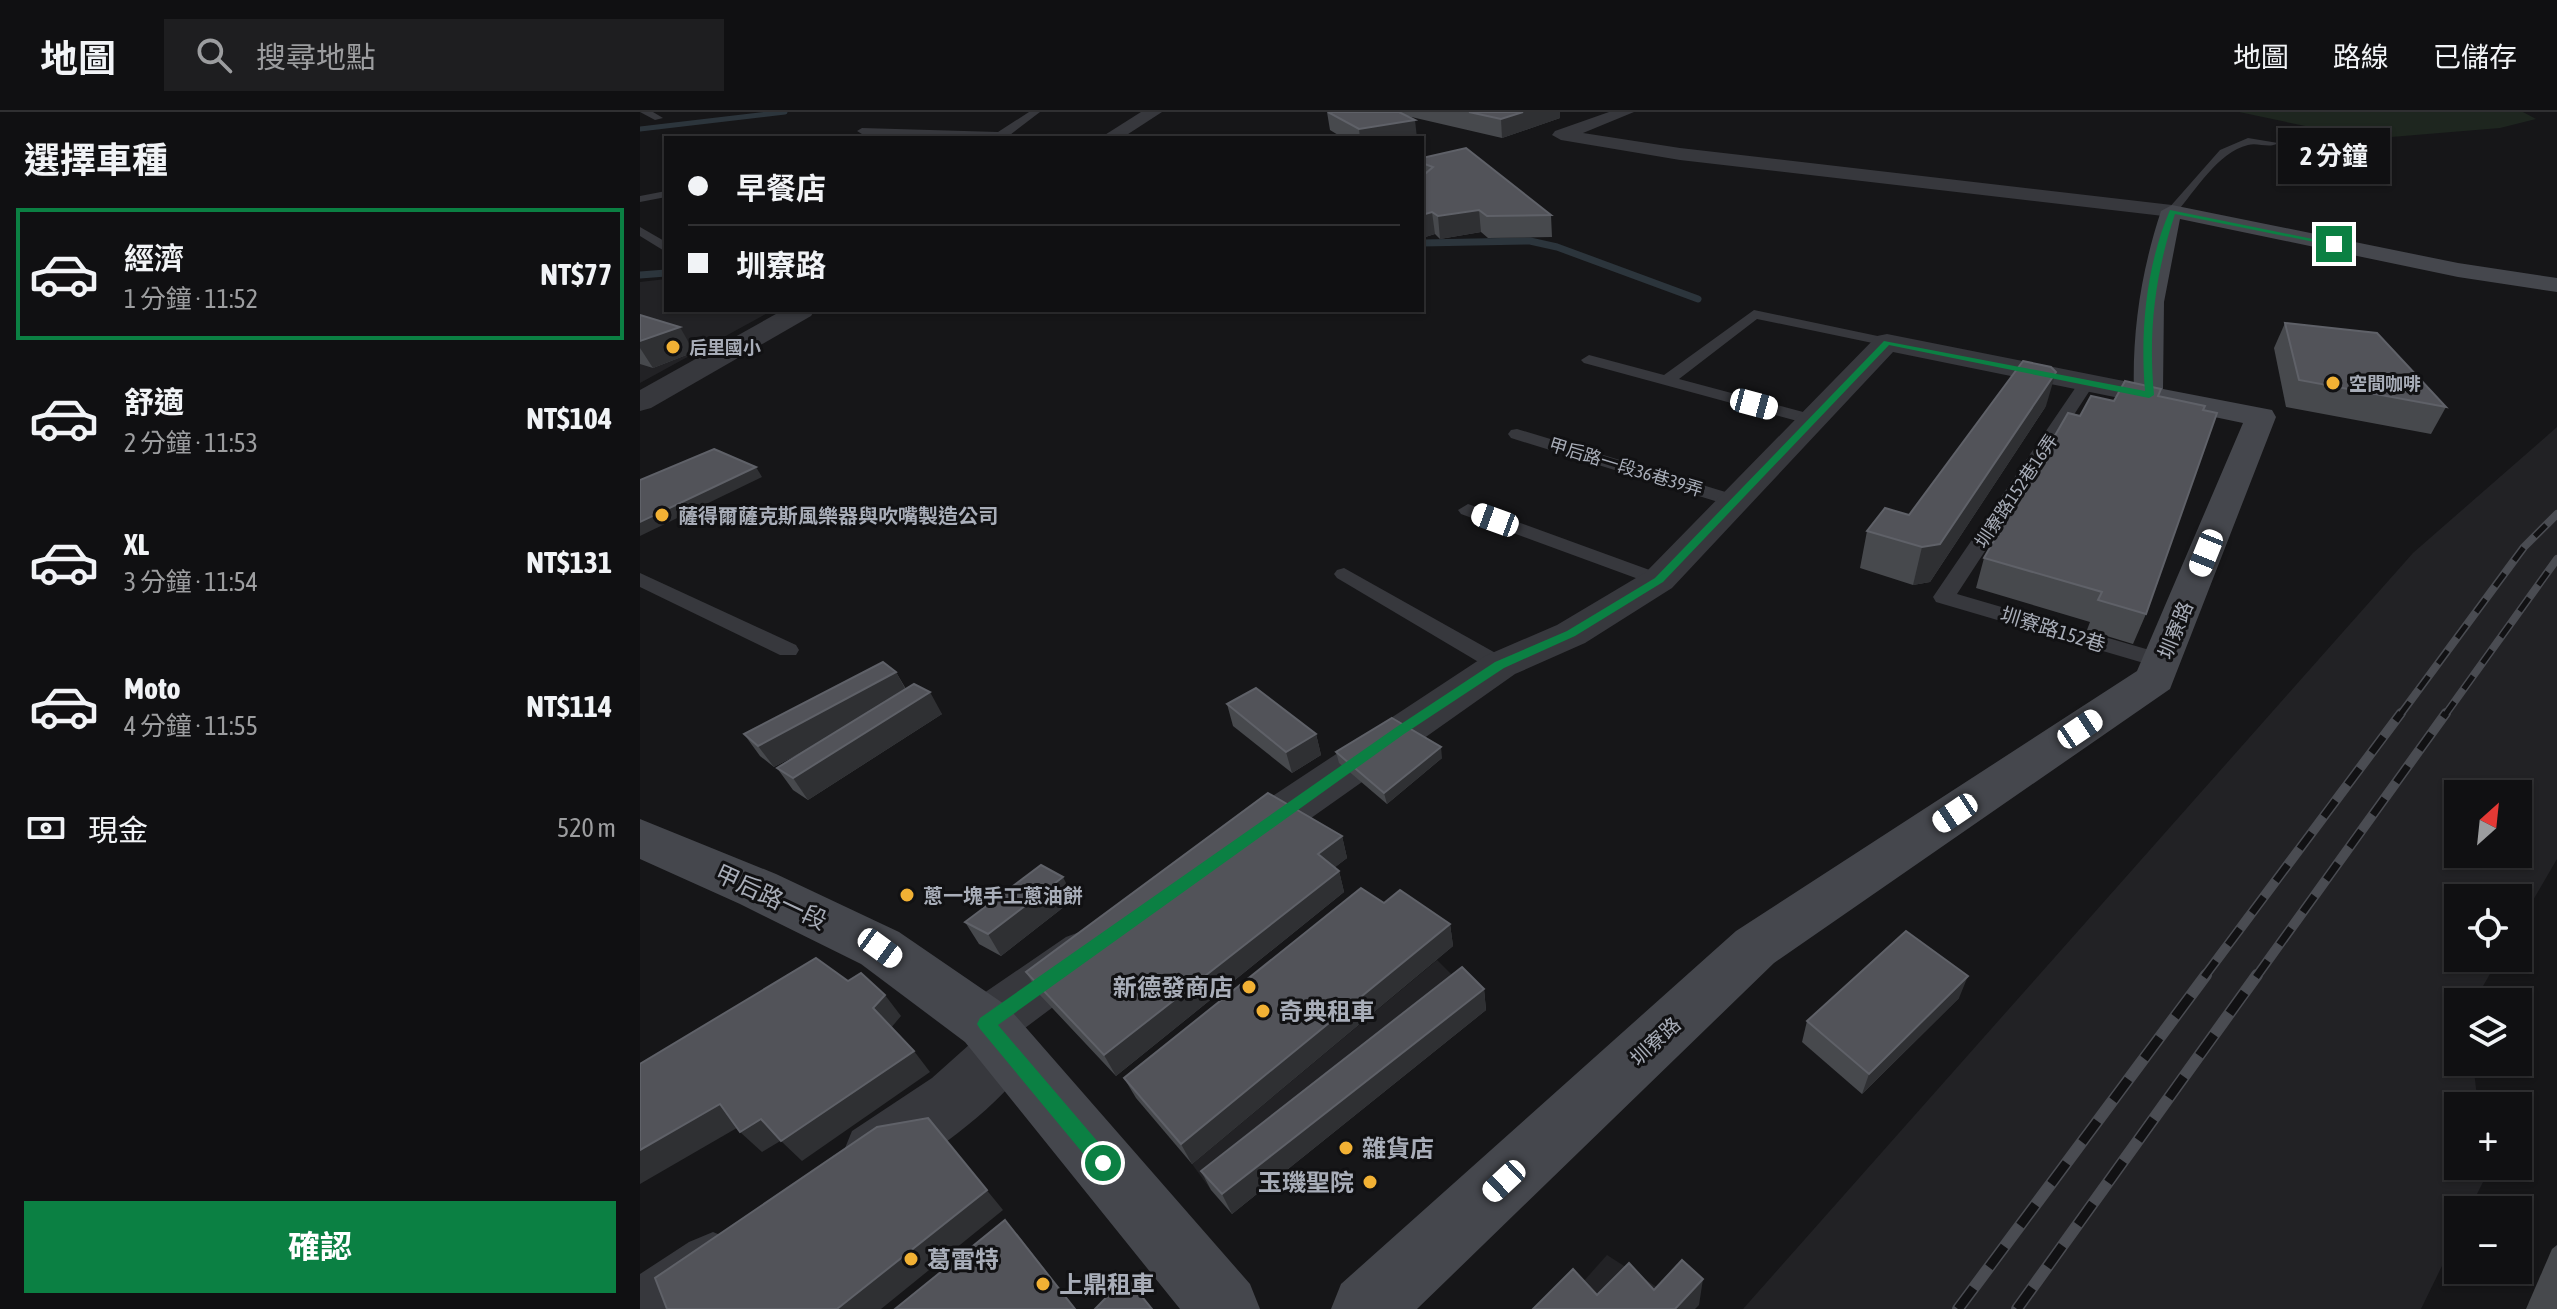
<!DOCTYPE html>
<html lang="zh-TW">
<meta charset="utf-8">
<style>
body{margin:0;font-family:"Asap Condensed","Noto Sans TC",sans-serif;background:#1e1e20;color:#f1f3f6;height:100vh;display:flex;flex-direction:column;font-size:30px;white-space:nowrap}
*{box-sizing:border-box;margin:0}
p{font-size:26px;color:#9c9d9f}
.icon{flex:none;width:44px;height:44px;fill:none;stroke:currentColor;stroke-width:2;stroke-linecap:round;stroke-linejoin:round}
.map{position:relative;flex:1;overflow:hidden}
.panel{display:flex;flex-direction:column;background:#101012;width:640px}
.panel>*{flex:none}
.guide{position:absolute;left:24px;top:24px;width:760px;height:176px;border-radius:0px;box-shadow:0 2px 6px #0004,0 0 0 2px #303032;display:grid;align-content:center;height:176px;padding:0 24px;background:#101012}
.needle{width:52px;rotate:27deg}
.controls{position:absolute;left:1804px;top:668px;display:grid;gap:16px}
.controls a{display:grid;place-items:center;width:88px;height:88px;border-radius:0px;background:#101012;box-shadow:0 2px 6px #0004,0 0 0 2px #303032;font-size:40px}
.end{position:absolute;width:36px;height:36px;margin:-18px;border:10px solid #0b8043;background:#fff;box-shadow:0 0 0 4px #fff}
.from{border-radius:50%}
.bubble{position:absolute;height:56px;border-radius:0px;background:#101012;box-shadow:0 2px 6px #0004,0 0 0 2px #303032;font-size:26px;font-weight:700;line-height:56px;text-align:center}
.car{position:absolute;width:24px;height:48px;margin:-24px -12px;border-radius:10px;box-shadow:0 0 6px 2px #0007;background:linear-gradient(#fff 24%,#345 0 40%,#fff 0 76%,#345 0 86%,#fff 0)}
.guide b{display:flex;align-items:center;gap:28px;height:76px;font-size:30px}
.guide b+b{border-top:2px solid #303032}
.guide i{width:20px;height:20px;background:#f1f3f6}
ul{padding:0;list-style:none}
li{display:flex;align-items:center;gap:24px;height:132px;margin:0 16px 12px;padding:0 8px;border:4px solid transparent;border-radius:0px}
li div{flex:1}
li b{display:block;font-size:30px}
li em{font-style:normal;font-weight:700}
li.on{border-color:#0b8043}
li>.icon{width:72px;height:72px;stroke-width:1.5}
h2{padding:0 24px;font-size:36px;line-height:96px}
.pay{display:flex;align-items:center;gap:20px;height:88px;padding:0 24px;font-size:30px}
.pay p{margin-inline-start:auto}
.button{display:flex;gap:16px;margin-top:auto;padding:16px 24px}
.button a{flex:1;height:92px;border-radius:0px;background:#0b8043;color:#fff;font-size:32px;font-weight:700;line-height:92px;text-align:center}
header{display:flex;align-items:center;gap:48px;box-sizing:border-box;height:112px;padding:0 40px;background:#101012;border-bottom:2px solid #303032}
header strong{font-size:38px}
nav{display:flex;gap:44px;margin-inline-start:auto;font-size:28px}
.search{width:560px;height:72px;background:#1e1e20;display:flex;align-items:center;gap:20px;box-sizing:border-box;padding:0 28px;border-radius:0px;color:#9c9d9f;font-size:30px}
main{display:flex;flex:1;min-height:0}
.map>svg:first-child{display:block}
</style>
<header>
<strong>地圖</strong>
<div class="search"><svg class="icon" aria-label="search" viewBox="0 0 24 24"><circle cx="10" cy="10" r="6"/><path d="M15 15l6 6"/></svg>搜尋地點</div>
<nav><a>地圖</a><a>路線</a><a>已儲存</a></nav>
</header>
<main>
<section class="panel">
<h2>選擇車種</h2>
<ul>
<li class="on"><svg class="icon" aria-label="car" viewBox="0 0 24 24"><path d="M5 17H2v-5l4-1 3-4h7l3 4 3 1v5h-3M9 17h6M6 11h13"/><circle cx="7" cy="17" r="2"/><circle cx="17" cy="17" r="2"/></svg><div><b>經濟</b><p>1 分鐘 · 11:52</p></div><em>NT$77</em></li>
<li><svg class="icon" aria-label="car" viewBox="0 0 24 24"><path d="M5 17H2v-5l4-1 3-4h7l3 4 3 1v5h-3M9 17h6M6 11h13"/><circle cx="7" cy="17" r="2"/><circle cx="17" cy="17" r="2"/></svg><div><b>舒適</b><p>2 分鐘 · 11:53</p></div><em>NT$104</em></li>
<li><svg class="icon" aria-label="car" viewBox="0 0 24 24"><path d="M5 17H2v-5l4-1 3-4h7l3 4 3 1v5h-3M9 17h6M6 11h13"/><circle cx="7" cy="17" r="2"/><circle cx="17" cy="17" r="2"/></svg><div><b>XL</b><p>3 分鐘 · 11:54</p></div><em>NT$131</em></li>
<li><svg class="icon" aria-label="car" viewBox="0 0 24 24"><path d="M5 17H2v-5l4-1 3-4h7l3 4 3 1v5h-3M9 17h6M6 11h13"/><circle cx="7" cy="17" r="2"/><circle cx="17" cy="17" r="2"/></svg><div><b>Moto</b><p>4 分鐘 · 11:55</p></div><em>NT$114</em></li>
</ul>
<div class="pay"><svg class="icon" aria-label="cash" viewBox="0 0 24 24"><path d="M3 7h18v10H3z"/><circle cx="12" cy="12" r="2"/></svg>現金<p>520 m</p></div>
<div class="button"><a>確認</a></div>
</section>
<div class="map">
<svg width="1917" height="1197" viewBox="0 0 1917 1197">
<rect width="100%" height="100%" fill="#161618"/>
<!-- built -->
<g fill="#222225" fill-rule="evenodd">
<path d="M26,167V198H133L0,271V170Z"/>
<path d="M1917,315V747L1878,814V786H1818V846H1859L1834,890H1818V950H1833L1838,994H1818V1054H1844L1845,1066L1829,1098H1818V1121L1781,1197H1103L1773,441ZM1818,682H1878V742H1818Z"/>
<path d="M797,848L825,876L571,1078L552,1052Z"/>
<path d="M967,1143L1051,1197H919Z"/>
</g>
<!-- green -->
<path fill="#1e261f" d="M1599,0H1883L1896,7L1860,16L1727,27Z"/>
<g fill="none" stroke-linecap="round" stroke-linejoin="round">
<!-- stream-far1 -->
<path stroke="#2c353c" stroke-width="5" d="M0,17L145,0"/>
<!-- stream -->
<g stroke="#2c353c" stroke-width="7">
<path d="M782,131L890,129L917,135L1058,187"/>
<path d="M0,163L26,161"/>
</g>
<!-- lane -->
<g fill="#37383d" fill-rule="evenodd">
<path d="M0,0H13L23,6L15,8Z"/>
<path d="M389,0H400L366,26L222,22L217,19L222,16L358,20Z"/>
<path d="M1608,26L1638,31C1629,37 1618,30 1608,33C1578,40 1555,79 1536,101H1528V97L1580,38Z"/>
<path d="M26,79V85L0,90V84Z"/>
<path d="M0,115L26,130V140L0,124Z"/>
<path d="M1114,198L1247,226L1254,230L1247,234L1117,207L1039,267L1178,304L1180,308L1178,312L1172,313L944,251L941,248L949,243L1024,263Z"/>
<path d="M1446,267L1454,272L1317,482L1530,544L1533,549L1530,554H1514L1296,490L1293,485L1440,269Z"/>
<path d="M877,317L1102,385L1104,389L1095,395L1088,393L871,326L868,322L871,318Z"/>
<path d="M828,392L1026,464L1029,468L1019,474L1012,472L821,402L818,398Z"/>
<path d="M704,456L868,548L871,553L868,558H852L697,466L694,462L697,458Z"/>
<path d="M0,461L156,533L159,538L156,543H140L0,475Z"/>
</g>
<!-- street -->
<g fill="#37383d" fill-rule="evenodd">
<path d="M501,0H522L482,26H460Z"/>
<path d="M969,0H994L943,21L1040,36L1532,93L1543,99L1532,105L1040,48L921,28L912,23L915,19Z"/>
<path d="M143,198H175L171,204L11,296L0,299V278Z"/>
<path d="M1247,222L1509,274L1520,277L1524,283L1520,289L1509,292L1253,240L1032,476L945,531L875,562L620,742L602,748L584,742L577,729L584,716L845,544L917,513L1006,460L1237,224Z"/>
<path d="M445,818L464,825L472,841L464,857L385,916L397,936C375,984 284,1052 235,1072L212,1063L203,1041L212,1019L292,966L330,932L325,930L317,912L325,894L426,825Z"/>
<path d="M73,1120L97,1130L107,1154L97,1178L71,1197H0V1162L49,1130Z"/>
</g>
<!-- secondary -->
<g fill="#45474d" fill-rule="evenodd">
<path d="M1532,93L1818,151L1917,166V180L1818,165L1540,107L1524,190L1523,277L1632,298L1636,305L1530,577L1134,851L777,1197H691L701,1172L1096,819L1497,559L1603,311L1498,289L1494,283C1492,219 1501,160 1521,99Z"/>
<path d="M0,707L136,762L259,820L367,894L610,1172L620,1197H540L325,930L221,852L100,792L0,747Z"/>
</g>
<defs>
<g id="rail-far2">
<path d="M1760,603L1884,435L1917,402"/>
<path d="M1805,603L1917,447"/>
</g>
<g id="rail-far1">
<path d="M1564,865L1761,601"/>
<path d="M1616,865L1806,601"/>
</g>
<g id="rail">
<path d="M1318,1197L1566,863"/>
<path d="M1377,1197L1617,863"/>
</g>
</defs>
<!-- rail-far2 casing -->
<use href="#rail-far2" stroke="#4a4c52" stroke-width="8"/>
<!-- rail-far1 casing -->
<use href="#rail-far1" stroke="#4a4c52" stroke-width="10"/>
<!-- rail casing -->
<use href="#rail" stroke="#4a4c52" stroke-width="12"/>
<!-- rail-far2 -->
<use href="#rail-far2" stroke="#111113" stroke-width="5" stroke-dasharray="16" stroke-linecap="butt"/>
<!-- rail-far1 -->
<use href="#rail-far1" stroke="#111113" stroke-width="7" stroke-dasharray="20" stroke-linecap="butt"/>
<!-- rail -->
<use href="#rail" stroke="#111113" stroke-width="9" stroke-dasharray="26" stroke-linecap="butt"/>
</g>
<!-- wall -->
<g fill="#47494d">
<path d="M687,0H920V6L862,26L767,4L777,26H703L690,18Z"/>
<path d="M782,46L911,103L912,125L848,126L841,120L800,127L795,122L782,126Z"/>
<path d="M0,203L54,240L13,256L0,252Z"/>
<path d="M1645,211L1806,295L1791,322L1646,295L1634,236Z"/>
<path d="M1518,284L1506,502L1493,532L1447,518L1450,510L1336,476L1344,446L1474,289Z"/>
<path d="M1406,294L1290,470L1273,473L1220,456L1227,419L1269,403Z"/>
<path d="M256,560L266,577L302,602L168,688L153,678L137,656L177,632L134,655L120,644L104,622Z"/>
<path d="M587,592L676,622L681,643L652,661L593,614Z"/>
<path d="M696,640L802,646L747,692L699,651Z"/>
<path d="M702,724L707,746L695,755L699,759L704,780L476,964L399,882L386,860Z"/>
<path d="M434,787L361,844L339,832L325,810Z"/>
<path d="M744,791L810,812L813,834L552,1052L496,986L484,966Z"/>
<path d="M844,877L846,898L592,1102L571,1078L561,1059Z"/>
<path d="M1319,886L1222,982L1162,930L1167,909Z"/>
<path d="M1917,1133V1197H1886L1912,1137Z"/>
</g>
<!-- shaded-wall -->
<g fill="#2f3033">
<path d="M883,0H920V6L862,26L861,7Z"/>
<path d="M775,8L777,26H720L719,17Z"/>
<path d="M839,98L841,120L800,127L798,104Z"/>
<path d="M792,100L795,122L782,126V103Z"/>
<path d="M40,215L54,240L13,256L0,236V229Z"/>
<path d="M1416,260L1406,294L1290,470L1273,473L1282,435Z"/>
<path d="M116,355L122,365L0,424V410Z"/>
<path d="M256,560L268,582L134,655L118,634Z"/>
<path d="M290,580L302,602L168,688L153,666Z"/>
<path d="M676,622L681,643L652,661L646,640Z"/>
<path d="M801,635L802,646L747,692L744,681Z"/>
<path d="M702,724L707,746L684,764L678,742Z"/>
<path d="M699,759L704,780L476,964L464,943Z"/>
<path d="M423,765L434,787L361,844L348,822Z"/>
<path d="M810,812L813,834L552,1052L541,1032Z"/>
<path d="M1328,864L1319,886L1222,982L1229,962Z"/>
<path d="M844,877L846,898L592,1102L582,1082Z"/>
<path d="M245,883L261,904L250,917L233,896Z"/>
<path d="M274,939L290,960L162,1049L141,1029Z"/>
<path d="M80,992L102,1013L0,1072V1038Z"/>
<path d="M288,1006L363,1098L241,1197H197Z"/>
<path d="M121,1007L142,1028L122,1040L100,1020Z"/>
<path d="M365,1108L381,1127L436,1197H435Z"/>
<path d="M1063,1167L1059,1193L1055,1197H1035Z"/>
</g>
<!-- building -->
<g fill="#525359" stroke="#5f6168" stroke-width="2">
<path d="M688,0H759L775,8L719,17Z"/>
<path d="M829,0H883L861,7Z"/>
<path d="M826,36L911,103L847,104L839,98L798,104L792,100L782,103V62L786,61L793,55L782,51V46Z"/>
<path d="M0,203L40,215L0,229Z"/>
<path d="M1645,211L1737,221L1806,295L1659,268Z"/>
<path d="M1383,249L1411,255L1416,260L1300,432L1282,435L1227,419L1245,396L1269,403Z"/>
<path d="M1485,269L1521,277L1518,284L1565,294L1563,298L1577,301L1506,502L1458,488L1462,480L1344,446L1428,301L1440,304L1451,284L1474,289Z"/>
<path d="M74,337L116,355L0,410V368Z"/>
<path d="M243,550L256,560L118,634L104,622Z"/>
<path d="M274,572L290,580L153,666L137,656Z"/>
<path d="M616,576L676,622L646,640L587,592Z"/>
<path d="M752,606L801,635L744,681L696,640Z"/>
<path d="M628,681L702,724L678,742L699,759L464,943L386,860Z"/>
<path d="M401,753L423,765L348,822L325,810Z"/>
<path d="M721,776L744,791L760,778L810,812L541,1032L484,966Z"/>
<path d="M1266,819L1328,864L1229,962L1167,909Z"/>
<path d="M176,846L208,869L221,861L245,883L233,896L274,939L141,1029L121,1007L100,1020L80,992L0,1038V952Z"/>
<path d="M822,855L844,877L582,1082L561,1059Z"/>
<path d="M288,1006L347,1078L197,1197H27L15,1166L237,1015Z"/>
<path d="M365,1108L435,1197H255Z"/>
<path d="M1042,1148L1063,1167L1035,1197H893L933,1157L957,1183L989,1151L1014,1178Z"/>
<path d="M486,1165L512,1197H455Z"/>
</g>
<!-- route -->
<path fill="#0b8043" d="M1530,98L1697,132L1694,134L1535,102C1515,162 1508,220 1514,283L1509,286L1249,233L1023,470L935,524L864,556L764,622L358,913L470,1044L473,1051L470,1057L463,1060L456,1057L340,917L337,912L340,906L755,616L855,550L927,519L1015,466L1244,229L1505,279C1500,219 1506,154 1530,98Z"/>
<!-- markers -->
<g fill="#f2b134" stroke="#111113" stroke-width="3">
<circle cx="33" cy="235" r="8"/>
<circle cx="1693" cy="271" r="8"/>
<circle cx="22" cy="403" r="8"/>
<circle cx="267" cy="783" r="8"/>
<circle cx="609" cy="875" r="8"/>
<circle cx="623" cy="899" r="8"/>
<circle cx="706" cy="1036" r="8"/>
<circle cx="730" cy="1070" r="8"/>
<circle cx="271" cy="1147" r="8"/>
<circle cx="403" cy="1172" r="8"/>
</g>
<g text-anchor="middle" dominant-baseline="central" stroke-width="6" stroke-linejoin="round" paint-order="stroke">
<!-- far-poi labels -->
<g font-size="18" font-weight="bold" fill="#a8adb8" stroke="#111113" text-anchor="start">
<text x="49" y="235">后里國小</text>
<text x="1709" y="271">空間咖啡</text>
</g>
<!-- far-street labels -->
<g font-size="18" fill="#a8adb8" stroke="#111113">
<text transform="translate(986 355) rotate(17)">甲后路一段36巷39弄</text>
<text transform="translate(1376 379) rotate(-56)">圳寮路152巷16弄</text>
</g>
<!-- poi labels -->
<g font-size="20" font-weight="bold" fill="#a8adb8" stroke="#111113" text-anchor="start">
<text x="38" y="403">薩得爾薩克斯風樂器與吹嘴製造公司</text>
<text x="283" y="783">蔥一塊手工蔥油餅</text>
</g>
<!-- street labels -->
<g font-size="20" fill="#a8adb8" stroke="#111113">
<text transform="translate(1413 517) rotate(17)">圳寮路152巷</text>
<text transform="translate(1535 518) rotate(-68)">圳寮路</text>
<text transform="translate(1015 929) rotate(-43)">圳寮路</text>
</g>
<!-- near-street labels -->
<g font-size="24" fill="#a8adb8" stroke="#111113">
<text transform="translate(131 785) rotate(25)">甲后路一段</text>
</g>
<!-- near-poi labels -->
<g font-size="24" font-weight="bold" fill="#a8adb8" stroke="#111113" text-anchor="start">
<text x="593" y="875" text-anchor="end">新德發商店</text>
<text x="639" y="899">奇典租車</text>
<text x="722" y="1036">雜貨店</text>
<text x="714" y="1070" text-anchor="end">玉璣聖院</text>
<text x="287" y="1147">葛雷特</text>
<text x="419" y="1172">上鼎租車</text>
</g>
</g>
</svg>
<div class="controls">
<a><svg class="needle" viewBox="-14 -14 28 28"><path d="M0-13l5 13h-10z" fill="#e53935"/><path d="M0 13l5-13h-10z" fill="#9c9d9f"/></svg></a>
<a><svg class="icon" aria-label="locate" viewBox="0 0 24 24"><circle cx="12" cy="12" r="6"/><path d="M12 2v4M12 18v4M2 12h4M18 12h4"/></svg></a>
<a><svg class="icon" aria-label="layers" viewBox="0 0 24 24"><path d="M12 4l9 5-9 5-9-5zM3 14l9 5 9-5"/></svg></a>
<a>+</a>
<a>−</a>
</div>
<i class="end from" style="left:463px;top:1051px"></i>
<i class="end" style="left:1694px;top:132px"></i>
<div class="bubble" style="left:1638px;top:16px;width:112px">2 分鐘</div>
<i class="car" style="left:1114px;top:292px;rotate:105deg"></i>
<i class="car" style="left:855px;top:408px;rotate:290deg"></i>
<i class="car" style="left:1566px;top:441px;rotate:202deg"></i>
<i class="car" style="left:1440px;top:617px;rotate:56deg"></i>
<i class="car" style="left:1315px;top:701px;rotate:236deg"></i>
<i class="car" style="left:240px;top:836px;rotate:126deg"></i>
<i class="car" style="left:864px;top:1069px;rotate:227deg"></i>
<div class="guide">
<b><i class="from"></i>早餐店</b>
<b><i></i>圳寮路</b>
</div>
</div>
</main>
